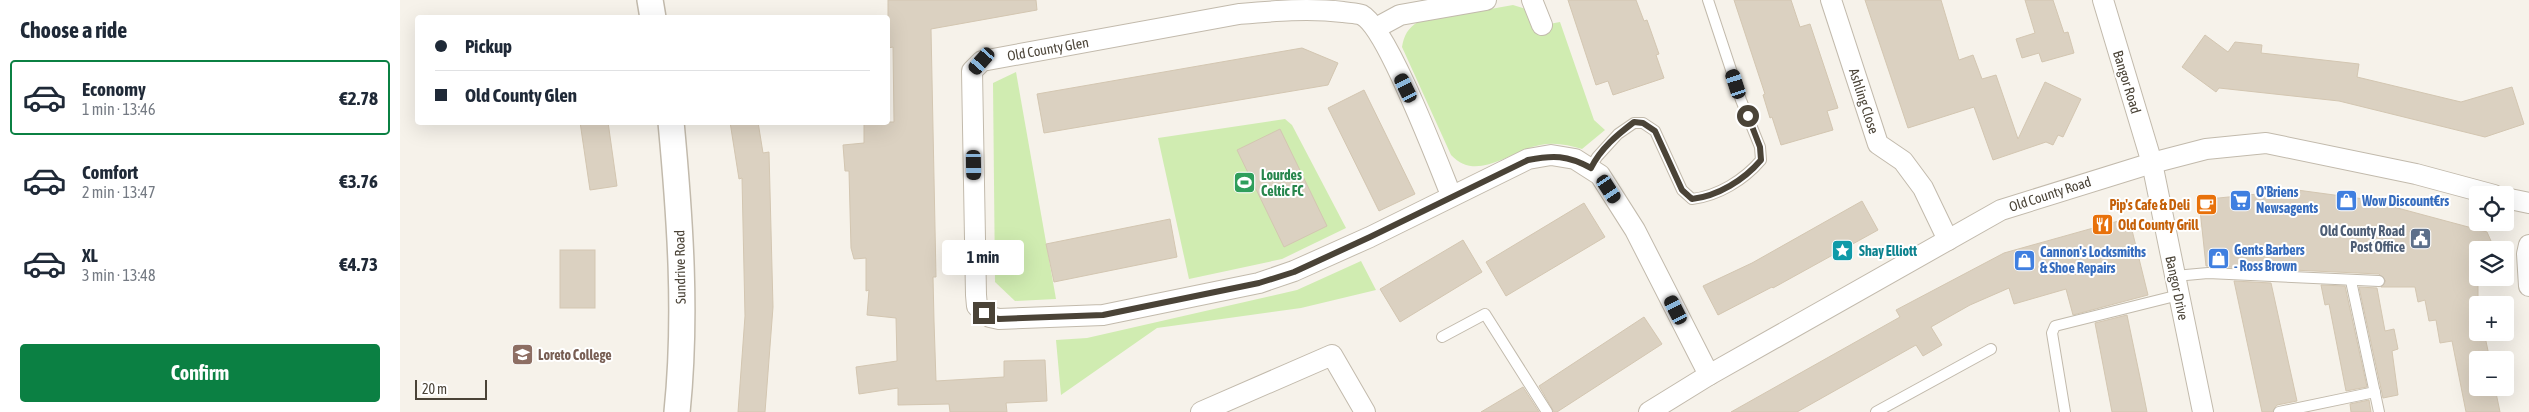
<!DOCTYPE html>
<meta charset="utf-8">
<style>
body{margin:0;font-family:"Asap Condensed",sans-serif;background:#f6f6f7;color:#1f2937;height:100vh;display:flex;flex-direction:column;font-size:19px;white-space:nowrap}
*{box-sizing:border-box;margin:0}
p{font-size:16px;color:#747a83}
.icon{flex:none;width:28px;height:28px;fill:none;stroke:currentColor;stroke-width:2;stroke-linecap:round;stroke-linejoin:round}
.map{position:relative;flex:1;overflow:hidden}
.drawer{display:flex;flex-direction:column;background:#fff;width:400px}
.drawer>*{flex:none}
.guide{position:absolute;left:15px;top:15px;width:475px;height:110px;border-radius:5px;box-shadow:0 5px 20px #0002;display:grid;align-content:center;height:110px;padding:0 20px;background:#fff}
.tools{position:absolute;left:2069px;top:186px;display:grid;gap:10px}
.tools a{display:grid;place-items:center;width:45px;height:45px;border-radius:5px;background:#fff;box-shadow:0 5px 20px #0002;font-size:25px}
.scale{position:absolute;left:15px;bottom:12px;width:72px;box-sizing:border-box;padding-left:5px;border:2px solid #4a4337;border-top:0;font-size:14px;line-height:18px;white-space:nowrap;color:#4a4337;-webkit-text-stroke:4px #fff;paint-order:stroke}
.end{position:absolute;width:22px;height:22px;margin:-11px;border:6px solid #4a4337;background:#fff;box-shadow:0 0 0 2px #fff}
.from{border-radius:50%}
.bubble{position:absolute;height:35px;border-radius:5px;background:#fff;box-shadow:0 5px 20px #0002;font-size:16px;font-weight:700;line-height:35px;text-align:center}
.car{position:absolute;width:15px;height:30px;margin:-15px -8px;border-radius:6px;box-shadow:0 0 4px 1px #0007;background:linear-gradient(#222 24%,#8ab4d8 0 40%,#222 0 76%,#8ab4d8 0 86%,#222 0)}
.guide b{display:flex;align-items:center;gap:18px;height:48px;font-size:19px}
.guide b+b{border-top:1px solid #e0e1e3}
.guide i{width:12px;height:12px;background:#1f2937}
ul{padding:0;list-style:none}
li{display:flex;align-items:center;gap:15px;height:75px;margin:0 10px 8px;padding:0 10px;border:2px solid transparent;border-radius:5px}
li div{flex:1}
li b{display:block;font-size:19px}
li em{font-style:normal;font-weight:700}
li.current{border-color:#0b8043}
li>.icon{width:45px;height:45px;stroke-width:1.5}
h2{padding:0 20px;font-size:22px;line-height:60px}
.action{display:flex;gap:10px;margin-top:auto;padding:10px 20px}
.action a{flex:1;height:58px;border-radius:5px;background:#0b8043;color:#fff;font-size:20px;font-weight:700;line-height:58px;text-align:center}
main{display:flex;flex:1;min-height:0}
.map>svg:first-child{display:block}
</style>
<main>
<section class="drawer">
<h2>Choose a ride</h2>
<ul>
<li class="current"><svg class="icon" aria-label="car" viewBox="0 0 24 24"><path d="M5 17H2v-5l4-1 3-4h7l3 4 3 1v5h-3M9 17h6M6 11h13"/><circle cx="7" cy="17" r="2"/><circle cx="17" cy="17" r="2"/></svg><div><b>Economy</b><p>1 min · 13:46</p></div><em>€2.78</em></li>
<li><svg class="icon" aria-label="car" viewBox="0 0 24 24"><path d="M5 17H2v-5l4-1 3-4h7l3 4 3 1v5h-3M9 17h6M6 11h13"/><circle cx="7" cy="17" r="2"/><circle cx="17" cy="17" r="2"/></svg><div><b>Comfort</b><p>2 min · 13:47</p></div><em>€3.76</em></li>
<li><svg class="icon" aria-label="car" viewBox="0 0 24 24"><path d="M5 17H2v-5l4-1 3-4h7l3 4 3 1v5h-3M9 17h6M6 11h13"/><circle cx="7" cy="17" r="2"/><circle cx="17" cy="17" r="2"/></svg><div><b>XL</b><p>3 min · 13:48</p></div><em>€4.73</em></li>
</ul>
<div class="action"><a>Confirm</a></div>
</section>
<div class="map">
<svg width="2129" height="412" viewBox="0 0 2129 412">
<rect width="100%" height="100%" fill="#f6f2ea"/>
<!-- green -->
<g fill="#d0ecb1">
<path d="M1113,5L1126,9L1133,27L1160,22L1194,120L1205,130L1182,149C1168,145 1155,142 1140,145C1110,151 1077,183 1051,155L1002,47C1004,35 1008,28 1018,22Z"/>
<path d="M616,72L656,299L615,301L595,282L593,83Z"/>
<path d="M885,119L892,125L946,228L882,259L789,279L758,138Z"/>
<path d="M961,261L976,290L901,308L757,328L661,395L656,340L687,338L897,290Z"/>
</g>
<!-- building -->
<g fill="#dbd1c1" stroke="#d3c6b1">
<path d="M488,0H636L637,10L531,29L536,277H533L534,321L536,381L604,377V361L645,360L647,401L606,403L607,412H550L549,404L498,405V388L459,394L456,367L497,361L496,318L467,315L469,290L466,291V258L454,259L451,248L449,171H445L443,145L464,143V122H494L493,47L488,48Z"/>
<path d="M1168,0H1236L1244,21L1247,20L1259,54L1256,55L1264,78L1213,95L1208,81L1196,85Z"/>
<path d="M1334,0H1391L1400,27L1410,24L1438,108L1427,111L1433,130L1381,145L1372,117L1370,118L1363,95L1365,94Z"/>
<path d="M1465,0H1541L1559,60L1573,55L1582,79L1596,75L1618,139L1645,82L1681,99L1663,137L1658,135L1653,145L1646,142L1593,160L1574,107L1508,128Z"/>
<path d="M1625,0H1653L1664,33L1668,32L1674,53L1642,62L1639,53L1622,58L1616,39L1635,33Z"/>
<path d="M1805,35L1828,52L1835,42L1862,45L1861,53L1959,64L1957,77L2061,102L2112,87L2124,124L2085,137L1939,101L1819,88L1816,92L1782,67Z"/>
<path d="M902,48L938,63L928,85L644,133L637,94Z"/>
<path d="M964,90L1015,194L979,211L928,108Z"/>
<path d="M180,122H208L217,186L190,190Z"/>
<path d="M330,122H358L363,153L369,152L373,307L365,412H338L345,316L342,178L339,179Z"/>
<path d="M880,129L927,226L884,247L837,150Z"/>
<path d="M1897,190L1964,199L2087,232L2095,250H2078V278H2080H2078V332H2084L2090,360H2078V388H2095L2100,412H2066L2052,341L2040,343L2036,320L2029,321L2025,300L2018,302L2015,287H1981L1986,281L1979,274L1806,266L1799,200Z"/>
<path d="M1462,201L1478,230L1373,288L1372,287L1318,315L1303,286L1352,263Z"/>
<path d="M1184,203L1205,237L1106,296L1086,262Z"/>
<path d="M1729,218L1748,295L1673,315L1666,289L1614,304L1609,288L1570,305L1531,327L1542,345L1523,356L1516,345L1397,412H1331L1500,317L1496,310L1604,253Z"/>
<path d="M770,219L777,257L654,282L646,244Z"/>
<path d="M1063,240L1082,272L1000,322L980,289Z"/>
<rect x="160" y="250" width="35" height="58"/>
<path d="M1834,281L1871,283L1897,401L1877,405L1872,412H1862Z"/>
<path d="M1921,285L1945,286L1967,387L1946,391L1929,304L1925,305Z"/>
<path d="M1959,287L1977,288L1985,331L1994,329L1998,349L1992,351L1998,395L1983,398Z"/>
<path d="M1727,315L1742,387L1747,412H1712L1700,349L1695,323Z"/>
<path d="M1244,317L1262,344L1157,412H1154L1139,386Z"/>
<path d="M1123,387L1139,412H1081Z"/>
<path d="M1969,400L1971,412H1951L1950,404Z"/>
</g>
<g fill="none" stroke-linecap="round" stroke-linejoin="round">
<defs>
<g id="service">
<path d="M1191,167L1197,157L1218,134L1234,123H1243L1255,131L1282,190L1292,199C1318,196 1344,180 1361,160L1360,147L1341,100L1308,0"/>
<path d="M1775,276L1808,273L1979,281"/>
<path d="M1951,281L1979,412"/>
<path d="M1042,337L1085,314L1147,412"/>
<path d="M1476,412L1591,349"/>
<path d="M1665,412L1652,333L1655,326L1779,295"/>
<path d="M1879,412L1975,392"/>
</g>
<g id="minor">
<path d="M1132,0L1142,25"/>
<path d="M1431,0L1478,144L1503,161L1523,188L1548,240"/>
<path d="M1703,0L1752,163L1803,412"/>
<path d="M976,28L1000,15L1086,0"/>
<path d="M1051,195C1038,163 987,28 962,15C957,13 948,13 943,12C908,8 874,11 839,14L582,61L572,71L576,295L577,306L590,317L599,319L703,315L859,283L894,271L970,237L1128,159L1151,155L1175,159L1200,175L1235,230L1309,375"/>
<path d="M2105,198L2129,203"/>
<path d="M2129,245L2127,254L2129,286"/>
<path d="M801,412L932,355L965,412"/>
<path d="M1249,412L1309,375L1601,210L1752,163L1806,149L1866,143L2016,174L2094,195"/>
</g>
<g id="tertiary">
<path d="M250,0L253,18"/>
<path d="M271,122C280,218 287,316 277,412"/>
</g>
</defs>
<!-- service casing -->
<use href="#service" stroke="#c2baac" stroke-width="12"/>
<!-- minor casing -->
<use href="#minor" stroke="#c2baac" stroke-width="22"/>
<!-- tertiary casing -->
<use href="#tertiary" stroke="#c2baac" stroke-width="28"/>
<!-- service -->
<use href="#service" stroke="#fff" stroke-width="10"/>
<!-- minor -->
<use href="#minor" stroke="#fff" stroke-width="20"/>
<!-- tertiary -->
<use href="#tertiary" stroke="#fff" stroke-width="25"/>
</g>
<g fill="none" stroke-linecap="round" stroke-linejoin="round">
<!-- route -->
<path stroke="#4a4337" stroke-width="6" d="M584,313L590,317L599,319L703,315L859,283L894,272L970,237L1128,160C1153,155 1167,155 1191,168C1201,148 1217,135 1234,122L1243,123L1255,131L1282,190L1292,199C1318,196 1344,180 1361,160L1360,147L1348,116"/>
</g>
<!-- icons -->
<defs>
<symbol id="stadium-square" viewBox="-11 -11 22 22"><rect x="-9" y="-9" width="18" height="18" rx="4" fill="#2e9e5b" stroke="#fff"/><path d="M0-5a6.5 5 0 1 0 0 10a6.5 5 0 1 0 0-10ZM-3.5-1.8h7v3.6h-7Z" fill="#fff"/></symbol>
<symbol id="supermarket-square" viewBox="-11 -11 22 22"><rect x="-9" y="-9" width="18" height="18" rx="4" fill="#3f7fe0" stroke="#fff"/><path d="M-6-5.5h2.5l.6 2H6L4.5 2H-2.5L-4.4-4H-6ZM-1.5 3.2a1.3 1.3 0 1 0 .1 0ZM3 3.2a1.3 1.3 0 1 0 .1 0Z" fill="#fff"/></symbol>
<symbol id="shop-square" viewBox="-11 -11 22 22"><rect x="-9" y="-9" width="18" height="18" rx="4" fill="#3f7fe0" stroke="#fff"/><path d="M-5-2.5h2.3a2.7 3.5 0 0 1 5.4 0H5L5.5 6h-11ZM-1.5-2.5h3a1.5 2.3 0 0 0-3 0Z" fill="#fff"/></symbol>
<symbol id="cafe-square" viewBox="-11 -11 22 22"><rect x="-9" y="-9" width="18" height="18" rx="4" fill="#e8710a" stroke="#fff"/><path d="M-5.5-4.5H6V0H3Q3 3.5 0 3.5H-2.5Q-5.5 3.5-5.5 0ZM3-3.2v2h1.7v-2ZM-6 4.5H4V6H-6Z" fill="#fff"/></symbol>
<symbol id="restaurant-square" viewBox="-11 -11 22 22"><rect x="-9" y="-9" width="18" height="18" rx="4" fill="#e8710a" stroke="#fff"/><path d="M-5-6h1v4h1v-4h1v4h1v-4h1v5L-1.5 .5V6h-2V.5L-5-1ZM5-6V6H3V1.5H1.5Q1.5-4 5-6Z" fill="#fff"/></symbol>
<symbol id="civic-square" viewBox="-11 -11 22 22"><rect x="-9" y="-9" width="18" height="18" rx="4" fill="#5c6f8a" stroke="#fff"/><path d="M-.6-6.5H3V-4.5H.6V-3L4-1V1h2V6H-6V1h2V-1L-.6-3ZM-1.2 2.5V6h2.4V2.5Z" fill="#fff"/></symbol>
<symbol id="sight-square" viewBox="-11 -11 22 22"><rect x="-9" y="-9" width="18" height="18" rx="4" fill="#0f9aa8" stroke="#fff"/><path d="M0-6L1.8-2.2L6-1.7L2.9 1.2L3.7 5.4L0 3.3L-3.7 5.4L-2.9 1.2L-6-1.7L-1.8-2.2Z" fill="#fff"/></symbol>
<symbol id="school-square" viewBox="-11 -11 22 22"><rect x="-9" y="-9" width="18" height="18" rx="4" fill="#8d6e63" stroke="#fff"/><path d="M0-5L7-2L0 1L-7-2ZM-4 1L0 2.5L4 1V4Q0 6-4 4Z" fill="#fff"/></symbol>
</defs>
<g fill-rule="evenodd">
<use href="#stadium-square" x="832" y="170" width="25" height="25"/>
<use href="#supermarket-square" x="1828" y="188" width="25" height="25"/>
<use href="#shop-square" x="1934" y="188" width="25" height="25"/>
<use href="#cafe-square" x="1794" y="192" width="25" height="25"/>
<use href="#restaurant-square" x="1690" y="212" width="25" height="25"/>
<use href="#civic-square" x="2008" y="226" width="25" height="25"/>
<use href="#sight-square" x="1430" y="238" width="25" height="25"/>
<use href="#shop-square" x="1806" y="246" width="25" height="25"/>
<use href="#shop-square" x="1612" y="248" width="25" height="25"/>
<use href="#school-square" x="110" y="342" width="25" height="25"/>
</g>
<g text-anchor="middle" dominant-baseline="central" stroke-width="4" stroke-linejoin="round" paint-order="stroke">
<!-- street labels -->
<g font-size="14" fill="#4a4337" stroke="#fff">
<text transform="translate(648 49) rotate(-10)">Old County Glen</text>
<text transform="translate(1727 82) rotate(73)">Bangor Road</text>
<text transform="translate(1464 101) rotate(72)">Ashling Close</text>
<text transform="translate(1650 194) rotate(-18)">Old County Road</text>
<text transform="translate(280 267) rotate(-91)">Sundrive Road</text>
<text transform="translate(1777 288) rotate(78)">Bangor Drive</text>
</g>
<!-- leisure labels -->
<g font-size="14" font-weight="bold" fill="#27864d" stroke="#fff" text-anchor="start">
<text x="861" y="175">Lourdes<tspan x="861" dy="16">Celtic FC</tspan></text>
</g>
<!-- shop labels -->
<g font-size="14" font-weight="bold" fill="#366cbe" stroke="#fff" text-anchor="start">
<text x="1856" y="192">O'Briens<tspan x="1856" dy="16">Newsagents</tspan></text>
<text x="1962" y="201">Wow Discount€rs</text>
<text x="1834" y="250">Gents Barbers<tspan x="1834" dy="16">- Ross Brown</tspan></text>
<text x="1640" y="252">Cannon's Locksmiths<tspan x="1640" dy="16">&amp; Shoe Repairs</tspan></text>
</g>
<!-- food labels -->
<g font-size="14" font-weight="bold" fill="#c56008" stroke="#fff" text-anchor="end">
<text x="1790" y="205">Pip's Cafe &amp; Deli</text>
<text x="1718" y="225" text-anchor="start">Old County Grill</text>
</g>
<!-- service labels -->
<g font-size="14" font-weight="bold" fill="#4e5e75" stroke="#fff" text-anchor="end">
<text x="2005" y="231">Old County Road<tspan x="2005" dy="16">Post Office</tspan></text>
</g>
<!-- culture labels -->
<g font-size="14" font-weight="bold" fill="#0d838f" stroke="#fff" text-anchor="start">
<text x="1459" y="251">Shay Elliott</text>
</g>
<!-- education labels -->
<g font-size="14" font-weight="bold" fill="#785e54" stroke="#fff" text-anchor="start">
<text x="138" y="355">Loreto College</text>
</g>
</g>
</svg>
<div class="tools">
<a><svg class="icon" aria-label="locate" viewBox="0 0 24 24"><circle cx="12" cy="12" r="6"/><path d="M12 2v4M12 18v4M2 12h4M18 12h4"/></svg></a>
<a><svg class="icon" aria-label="layers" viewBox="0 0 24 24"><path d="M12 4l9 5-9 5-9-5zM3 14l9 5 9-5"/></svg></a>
<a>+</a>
<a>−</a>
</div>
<div class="scale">20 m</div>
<i class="end from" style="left:1348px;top:116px"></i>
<i class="end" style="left:584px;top:313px"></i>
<div class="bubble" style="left:542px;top:240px;width:82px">1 min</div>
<i class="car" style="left:582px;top:61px;rotate:221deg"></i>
<i class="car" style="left:1336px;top:84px;rotate:342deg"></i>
<i class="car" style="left:1006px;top:88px;rotate:334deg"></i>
<i class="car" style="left:574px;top:165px;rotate:179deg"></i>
<i class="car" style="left:1209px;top:189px;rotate:147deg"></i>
<i class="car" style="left:1276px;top:310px;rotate:333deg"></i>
<div class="guide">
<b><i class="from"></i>Pickup</b>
<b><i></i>Old County Glen</b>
</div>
</div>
</main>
